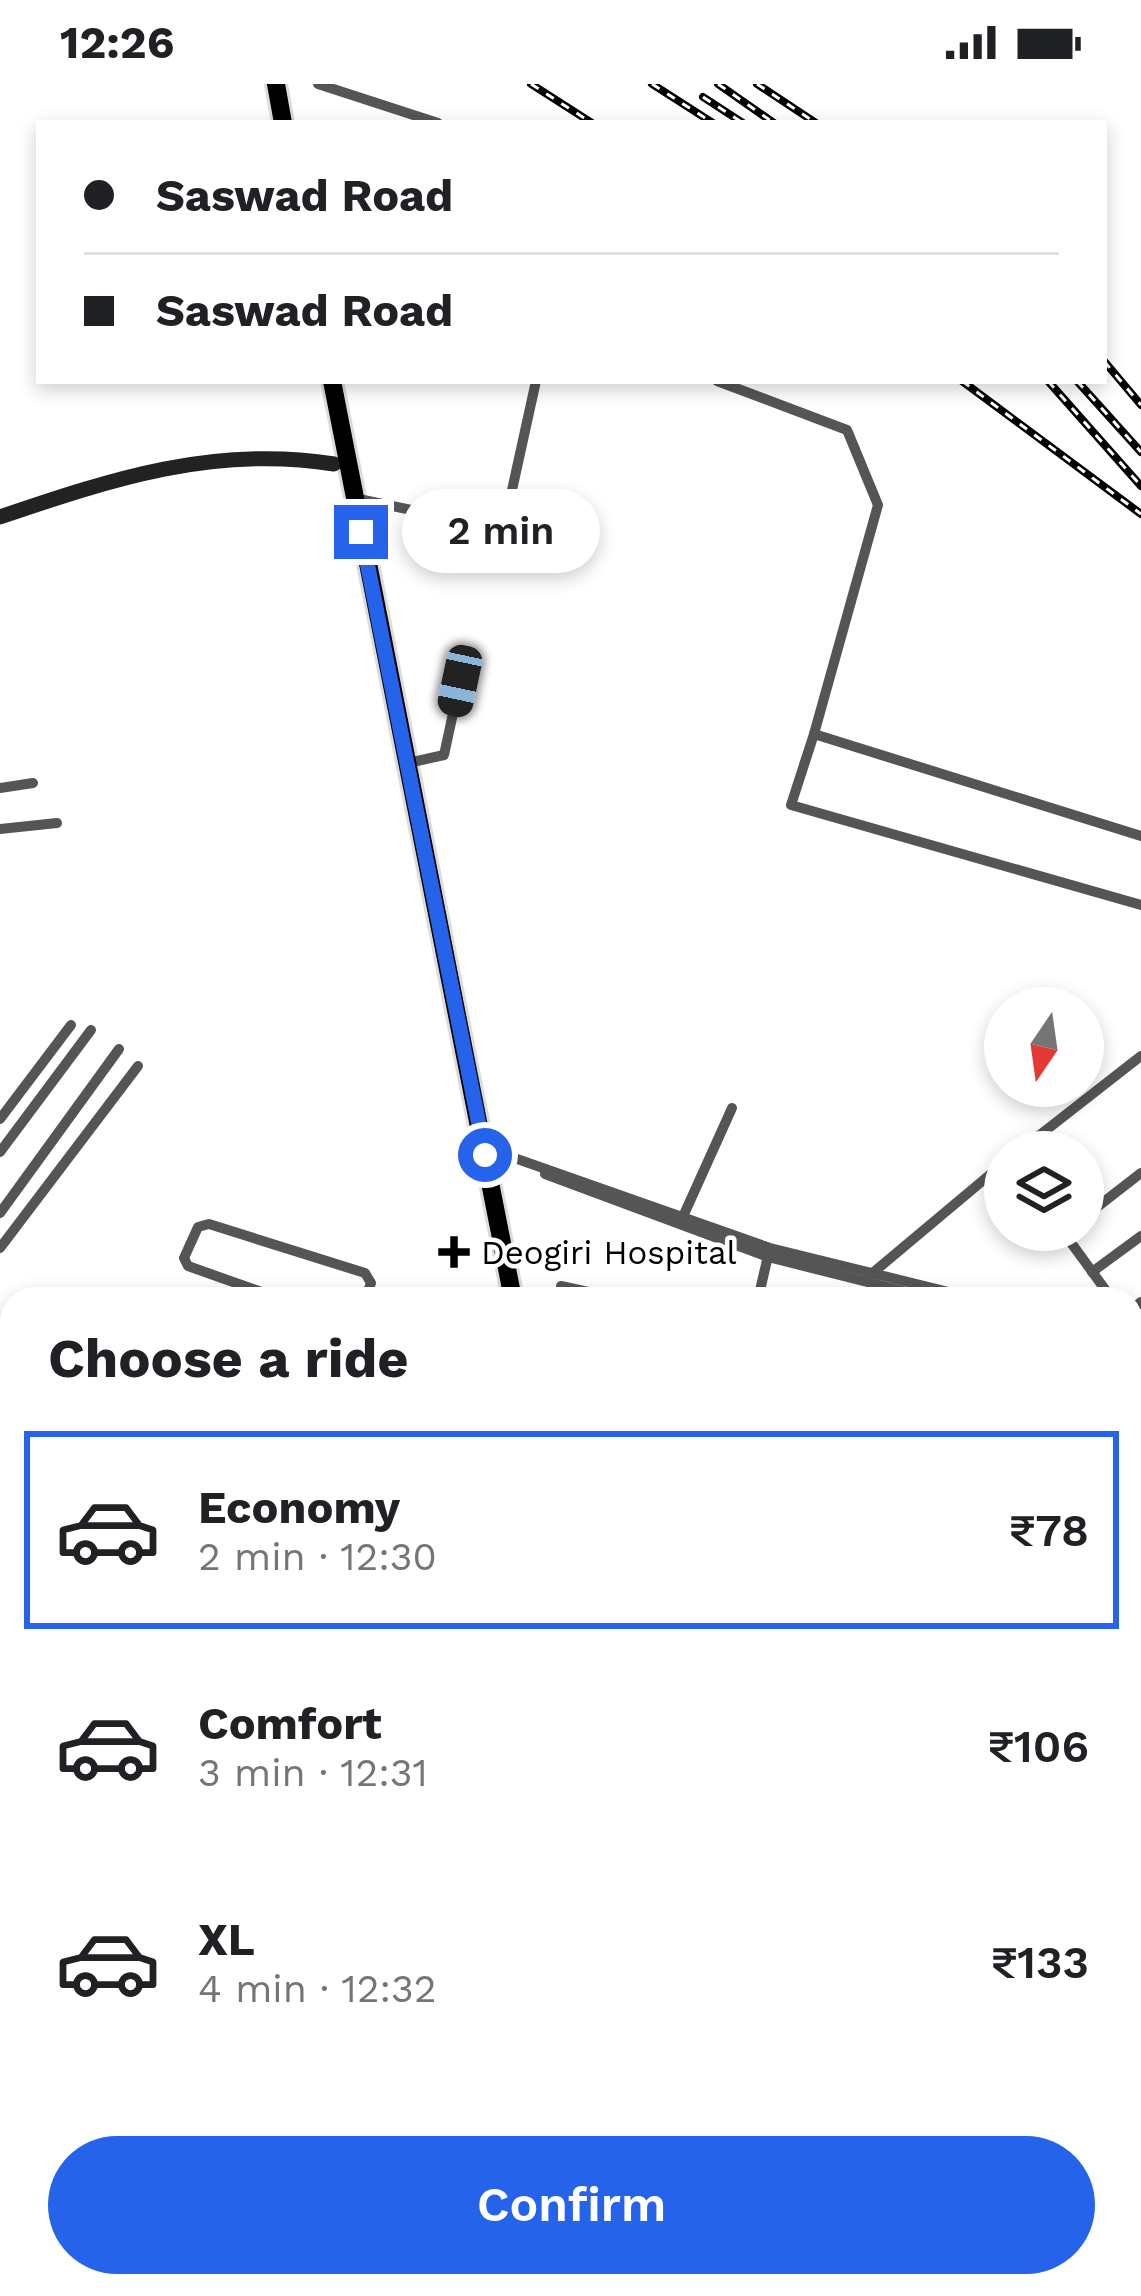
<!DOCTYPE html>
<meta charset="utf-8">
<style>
body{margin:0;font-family:"Work Sans",sans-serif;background:#f2f2f2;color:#202124;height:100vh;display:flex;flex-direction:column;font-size:45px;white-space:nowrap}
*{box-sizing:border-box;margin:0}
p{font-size:39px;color:#757577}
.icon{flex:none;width:66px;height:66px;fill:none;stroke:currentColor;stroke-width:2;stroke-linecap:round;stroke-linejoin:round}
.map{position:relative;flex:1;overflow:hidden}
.details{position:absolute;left:0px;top:1203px;width:1143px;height:1011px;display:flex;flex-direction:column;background:#fff;border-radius:36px 36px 0 0;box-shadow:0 6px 18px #0003}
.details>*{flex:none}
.top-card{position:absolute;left:36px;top:36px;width:1071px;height:264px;border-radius:0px;box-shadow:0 6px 18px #0003;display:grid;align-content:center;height:264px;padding:0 48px;background:#fff}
.needle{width:78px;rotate:193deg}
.buttons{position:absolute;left:984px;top:903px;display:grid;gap:24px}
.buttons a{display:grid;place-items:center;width:120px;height:120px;border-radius:50%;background:#fff;box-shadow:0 6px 18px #0003;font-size:60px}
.end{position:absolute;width:54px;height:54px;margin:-27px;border:15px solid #2563eb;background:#fff;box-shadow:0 0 0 6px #fff}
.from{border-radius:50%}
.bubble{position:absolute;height:84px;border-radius:42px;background:#fff;box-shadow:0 6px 18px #0003;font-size:39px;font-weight:600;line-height:84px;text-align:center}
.car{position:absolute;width:36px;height:72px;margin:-36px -18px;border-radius:15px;box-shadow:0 0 9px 3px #0007;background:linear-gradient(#222 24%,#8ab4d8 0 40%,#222 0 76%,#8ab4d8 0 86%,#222 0)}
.top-card b{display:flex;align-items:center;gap:42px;height:114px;font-size:45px}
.top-card b+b{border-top:3px solid #e0e0e0}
.top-card i{width:30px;height:30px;background:#202124}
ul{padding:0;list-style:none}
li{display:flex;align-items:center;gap:36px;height:198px;margin:0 24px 18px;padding:0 24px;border:6px solid transparent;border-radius:0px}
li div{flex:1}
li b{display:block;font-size:45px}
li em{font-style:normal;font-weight:600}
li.active{border-color:#2563eb}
li>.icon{width:108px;height:108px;stroke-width:1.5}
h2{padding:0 48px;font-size:54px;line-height:144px}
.primary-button{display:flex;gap:24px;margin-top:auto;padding:24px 48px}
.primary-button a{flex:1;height:138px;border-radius:72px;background:#2563eb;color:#fff;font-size:48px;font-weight:600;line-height:138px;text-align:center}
.status{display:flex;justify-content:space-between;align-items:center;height:84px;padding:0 60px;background:#fff;direction:ltr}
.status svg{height:33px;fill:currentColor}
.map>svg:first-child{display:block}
</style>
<div class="status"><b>12:26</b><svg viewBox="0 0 49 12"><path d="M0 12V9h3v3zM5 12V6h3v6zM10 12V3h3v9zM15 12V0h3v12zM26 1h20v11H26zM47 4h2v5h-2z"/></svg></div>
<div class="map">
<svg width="1141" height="2212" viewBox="0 0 1141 2212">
<rect width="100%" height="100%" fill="#fff"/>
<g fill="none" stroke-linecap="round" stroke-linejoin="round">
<defs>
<g id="highway">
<path d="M276,0L283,39"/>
<path d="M332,297L513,1215"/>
<path d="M679,2202L681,2212"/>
</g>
</defs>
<!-- highway casing -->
<use href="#highway" stroke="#dbdbdb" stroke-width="24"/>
<!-- street -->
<g stroke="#555" stroke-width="10">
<path d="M318,0L438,39"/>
<path d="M717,297L847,346L878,421L814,650L1141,752"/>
<path d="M354,414L488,442L505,438L536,297"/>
<path d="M814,650L791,721L1141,821"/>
<path d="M404,680L444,671L460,597"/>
<path d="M0,704L33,699"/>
<path d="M0,745L57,739"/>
<path d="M0,1035L71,941"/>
<path d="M483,1063L770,1164L977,1215"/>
<path d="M0,1068L91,946"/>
<path d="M1018,1068L1141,972"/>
<path d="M545,1090L768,1173L935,1215"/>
<path d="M0,1129L119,965"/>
<path d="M1083,1134L1141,1089"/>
<path d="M681,1137L732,1024"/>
<path d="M1067,1146L1064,1149L1112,1215"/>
<path d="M0,1164L138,982"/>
<path d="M1092,1188L1141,1152"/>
<path d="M869,1192L1005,1078"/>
<path d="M561,1202L620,1215"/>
<path d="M281,1215L188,1182L184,1174L198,1143L209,1140L365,1189L371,1199L365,1215"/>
<path d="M758,1215L768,1172"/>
<path d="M1131,1226L1141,1218"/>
<path d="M1131,1252L1141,1254"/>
<path d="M1131,1260L1141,1263"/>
<path d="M0,1290L12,1297"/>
<path d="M1131,1376H1141"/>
<path d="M1131,1508L1141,1484"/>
<path d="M1131,1600H1141"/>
<path d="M1131,1660L1141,1661"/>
<path d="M1131,1690L1141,1699"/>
<path d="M1131,1744L1141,1722"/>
<path d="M1131,1802L1141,1803"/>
<path d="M0,1812L12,1788"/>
<path d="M1131,1868L1141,1866"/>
<path d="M0,1905L12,1878"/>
<path d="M1131,1952H1141"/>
<path d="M12,1981L8,1991L12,1993"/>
<path d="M1131,1993L1141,1991"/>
<path d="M12,2034L1,2056L12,2076"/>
<path d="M1131,2078L1141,2076"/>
<path d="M0,2093L9,2074L4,2072"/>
<path d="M221,2202L247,2212"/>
<path d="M454,2202L476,2212"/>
<path d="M598,2202L611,2212"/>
<path d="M1125,2202L1129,2212"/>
<path d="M63,2212L67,2202"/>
<path d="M135,2212L139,2202"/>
<path d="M168,2212L173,2202"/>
<path d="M196,2212L200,2202"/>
<path d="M269,2212L274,2202"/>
<path d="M306,2212L310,2202"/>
<path d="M338,2212L342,2202"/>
<path d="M376,2212L381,2202"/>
<path d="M777,2212L782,2202"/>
<path d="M827,2212L831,2202"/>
<path d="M860,2212L863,2202"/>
<path d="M918,2212L922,2202"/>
</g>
<!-- secondary -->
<g stroke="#222" stroke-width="15">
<path d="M0,433C112,395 214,361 334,380"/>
<path d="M0,1545L12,1561"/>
<path d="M517,2202L527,2212"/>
</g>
<!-- highway -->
<use href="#highway" stroke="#000" stroke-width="18"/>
<defs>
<g id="rail">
<path d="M531,0L592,39"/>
<path d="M652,0L713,39"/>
<path d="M718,0L774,39"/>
<path d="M757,0L816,39"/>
<path d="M703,13L743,39"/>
<path d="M1104,277L1141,321"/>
<path d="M962,297L1141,430"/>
<path d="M1048,297L1141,402"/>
<path d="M1077,297L1141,368"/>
</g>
</defs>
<!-- rail casing -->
<use href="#rail" stroke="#000" stroke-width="8"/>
<!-- rail -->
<use href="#rail" stroke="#fff" stroke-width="3" stroke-dasharray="9" stroke-linecap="butt"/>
</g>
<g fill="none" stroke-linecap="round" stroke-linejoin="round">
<!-- route -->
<path stroke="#2563eb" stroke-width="15" d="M361,448L485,1071"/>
</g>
<!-- markers -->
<path fill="#000" stroke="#fff" stroke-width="4.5" d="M448 1150h12v12h12v12h-12v12h-12v-12h-12v-12h12z"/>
<g text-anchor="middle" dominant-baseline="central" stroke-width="9" stroke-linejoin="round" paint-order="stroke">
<!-- poi labels -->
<g font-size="33" fill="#000" stroke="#fff" text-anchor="start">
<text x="481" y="1168">Deogiri Hospital</text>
</g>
</g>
</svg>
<div class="buttons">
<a><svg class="needle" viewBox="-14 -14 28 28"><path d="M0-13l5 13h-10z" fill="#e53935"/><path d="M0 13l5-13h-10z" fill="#757577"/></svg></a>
<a><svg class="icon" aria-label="layers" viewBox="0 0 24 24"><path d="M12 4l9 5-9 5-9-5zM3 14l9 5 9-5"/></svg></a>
</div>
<i class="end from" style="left:485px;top:1071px"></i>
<i class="end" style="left:361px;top:448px"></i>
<div class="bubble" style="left:402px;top:405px;width:198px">2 min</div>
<i class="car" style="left:460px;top:597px;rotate:192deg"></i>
<div class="top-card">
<b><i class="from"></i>Saswad Road</b>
<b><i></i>Saswad Road</b>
</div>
<section class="details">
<h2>Choose a ride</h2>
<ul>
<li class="active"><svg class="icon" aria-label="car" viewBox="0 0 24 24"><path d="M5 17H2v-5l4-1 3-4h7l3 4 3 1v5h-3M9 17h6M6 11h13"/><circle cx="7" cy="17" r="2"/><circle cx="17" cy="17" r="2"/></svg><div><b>Economy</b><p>2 min · 12:30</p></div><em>₹78</em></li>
<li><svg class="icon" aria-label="car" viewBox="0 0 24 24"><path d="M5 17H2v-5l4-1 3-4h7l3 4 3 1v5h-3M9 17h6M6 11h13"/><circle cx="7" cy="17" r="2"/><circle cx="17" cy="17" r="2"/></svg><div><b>Comfort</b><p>3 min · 12:31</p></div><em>₹106</em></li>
<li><svg class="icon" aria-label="car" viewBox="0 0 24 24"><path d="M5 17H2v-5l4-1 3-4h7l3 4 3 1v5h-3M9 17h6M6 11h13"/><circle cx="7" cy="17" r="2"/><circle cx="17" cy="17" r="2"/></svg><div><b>XL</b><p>4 min · 12:32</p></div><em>₹133</em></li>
</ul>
<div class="primary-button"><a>Confirm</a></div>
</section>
</div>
